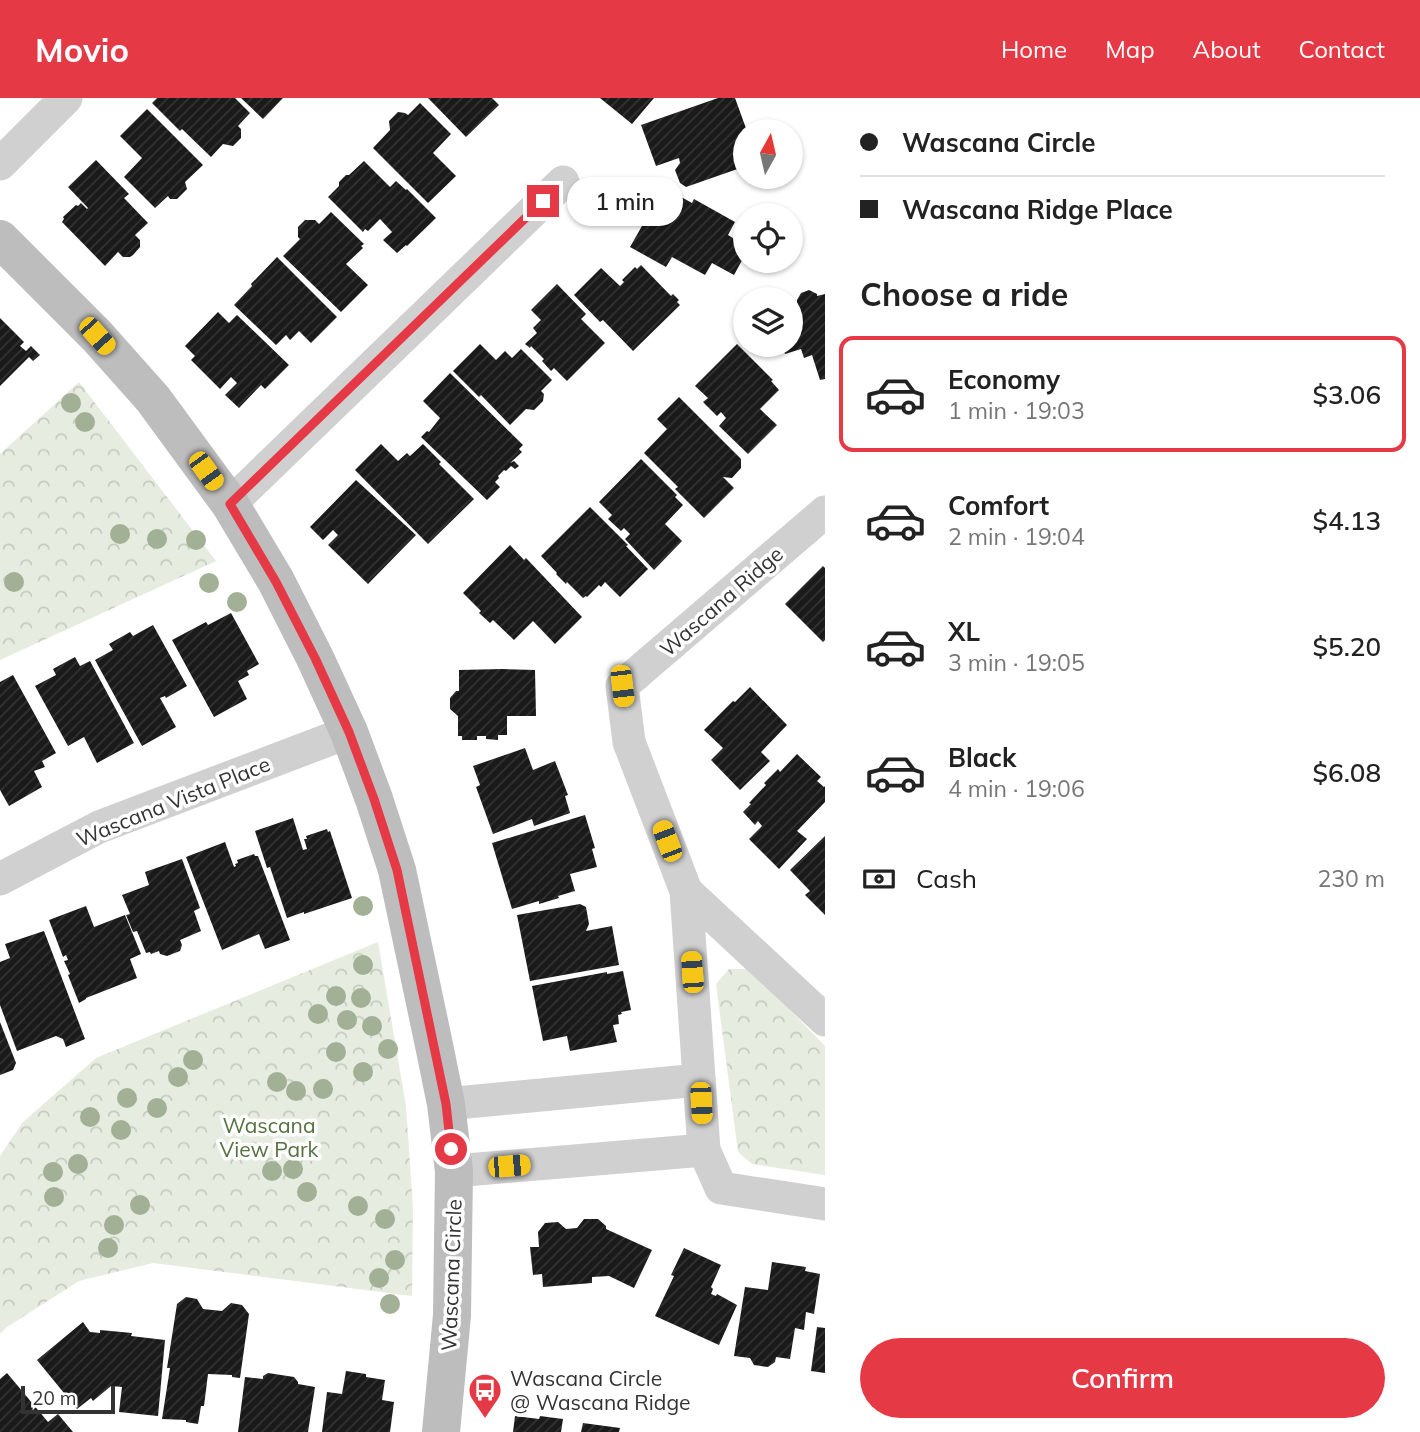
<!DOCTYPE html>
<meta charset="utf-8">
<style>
body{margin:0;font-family:Mulish,sans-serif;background:#f6f6f6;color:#222;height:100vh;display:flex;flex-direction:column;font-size:26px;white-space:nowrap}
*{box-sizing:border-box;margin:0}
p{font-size:23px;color:#767676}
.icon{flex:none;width:38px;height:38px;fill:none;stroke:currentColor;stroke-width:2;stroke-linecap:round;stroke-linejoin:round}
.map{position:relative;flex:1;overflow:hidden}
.sheet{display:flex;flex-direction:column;background:#fff;width:595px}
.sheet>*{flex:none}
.hud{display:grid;align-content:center;height:154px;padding:0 35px;background:#fff}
.needle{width:46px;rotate:8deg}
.controls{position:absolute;left:733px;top:21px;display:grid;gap:14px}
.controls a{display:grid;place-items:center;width:70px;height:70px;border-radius:50%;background:#fff;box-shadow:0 2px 5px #0004;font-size:35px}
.scale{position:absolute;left:21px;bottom:18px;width:94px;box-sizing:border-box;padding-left:7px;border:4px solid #333;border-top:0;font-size:19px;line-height:24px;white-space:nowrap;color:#333;-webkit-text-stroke:5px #fff;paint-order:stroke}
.end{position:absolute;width:32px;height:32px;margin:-16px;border:9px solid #e63946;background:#fff;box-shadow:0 0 0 4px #fff}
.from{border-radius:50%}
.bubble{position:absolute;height:49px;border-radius:24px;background:#fff;box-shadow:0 2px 5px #0004;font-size:23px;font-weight:600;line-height:49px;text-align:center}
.car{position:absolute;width:21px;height:42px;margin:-21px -10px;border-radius:9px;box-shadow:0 0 5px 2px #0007;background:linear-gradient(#f5c518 24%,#345 0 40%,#f5c518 0 76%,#345 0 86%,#f5c518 0)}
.hud b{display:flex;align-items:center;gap:24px;height:66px;font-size:26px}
.hud b+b{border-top:2px solid #e0e0e0}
.hud i{width:18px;height:18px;background:#222}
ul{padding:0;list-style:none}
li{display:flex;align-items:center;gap:21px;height:116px;margin:0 14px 10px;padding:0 21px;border:4px solid transparent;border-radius:14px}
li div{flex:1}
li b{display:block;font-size:26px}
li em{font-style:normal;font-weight:600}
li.on{border-color:#e63946}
li>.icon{width:63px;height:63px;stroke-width:1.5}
h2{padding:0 35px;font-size:32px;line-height:84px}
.pay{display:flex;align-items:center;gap:18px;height:77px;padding:0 35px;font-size:26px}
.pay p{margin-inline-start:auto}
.action{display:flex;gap:14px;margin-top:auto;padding:14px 35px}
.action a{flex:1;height:80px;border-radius:42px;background:#e63946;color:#fff;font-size:28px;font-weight:600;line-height:80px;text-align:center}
header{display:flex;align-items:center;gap:42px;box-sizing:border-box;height:98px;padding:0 35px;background:#e63946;color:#fff}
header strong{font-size:33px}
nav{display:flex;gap:38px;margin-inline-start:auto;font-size:24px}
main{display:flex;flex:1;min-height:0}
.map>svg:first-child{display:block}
</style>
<header>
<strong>Movio</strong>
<nav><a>Home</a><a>Map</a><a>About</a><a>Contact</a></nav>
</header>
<main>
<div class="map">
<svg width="825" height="1334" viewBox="0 0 825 1334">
<defs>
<pattern id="park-crowns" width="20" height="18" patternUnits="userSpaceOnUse" patternTransform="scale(1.75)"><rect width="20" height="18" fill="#e6ecdf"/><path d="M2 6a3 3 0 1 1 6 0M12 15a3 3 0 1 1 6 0" fill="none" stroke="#c6cbc0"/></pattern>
<pattern id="building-hatch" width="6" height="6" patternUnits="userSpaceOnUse" patternTransform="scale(1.75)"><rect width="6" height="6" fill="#1a1a1a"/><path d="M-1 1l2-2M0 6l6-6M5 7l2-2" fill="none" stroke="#333"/></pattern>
</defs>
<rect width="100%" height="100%" fill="#fff"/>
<!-- park -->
<g fill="url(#park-crowns)">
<path d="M79,284L216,463L0,562V356Z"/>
<path d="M378,844L406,1008L413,1110L412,1198L153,1165L79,1183L7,1229L0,1236V1058L23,1024L96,960Z"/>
<path d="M729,871H750L825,948V1077L752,1066L738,1054L716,886Z"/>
</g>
<!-- building -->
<g fill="url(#building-hatch)">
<path d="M157,0H235L250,15L238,28L241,31V40L233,48L223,46L211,59L182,31L180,33L152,5Z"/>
<path d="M241,0H283L263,21Z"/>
<path d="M428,0H492L499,7L466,39Z"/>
<path d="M600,0H654L632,26Z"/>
<path d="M718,0H735L747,33L746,68L686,89L680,85L675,72L680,65L679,60L656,68L641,27Z"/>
<path d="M420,5L451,36L433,55L456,78L428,105L373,50L390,32L389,23L398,14L405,15L408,17Z"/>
<path d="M147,11L203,67L185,84L187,91L177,101H170L168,98L155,110L124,79L142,60L120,38Z"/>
<path d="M96,62L129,96L124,100L148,125L135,137L140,142V149L133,157L130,159H123L118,154L105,168L62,124L64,121L63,119L76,107L78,108L81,105L87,111L88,110L68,89Z"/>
<path d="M364,63L390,89L396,83L406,92L407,91L436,120L407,148L406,147L397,155L383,142L392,134L380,121L368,133L365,131L363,134L328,99L339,88V84L346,77H349Z"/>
<path d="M674,95L692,105L694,101L735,124L728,137L746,148V155L734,177L712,165L705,177L672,159L666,169L630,149L650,114L669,124L672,118L664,114Z"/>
<path d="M331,114L364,146L361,148L363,150L346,166L368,187L341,214L283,158L300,141L298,139V129L305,122H315L319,126Z"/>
<path d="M277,159L337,219L311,245L299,233L290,242L286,237L276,247L234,207L252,188L251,186Z"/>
<path d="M641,167L671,198L673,196L679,202L677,204L680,207L633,253L603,222L600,224L574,197L601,170L620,188L624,184L622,182L635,169L637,171Z"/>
<path d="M557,186L586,216L581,221L605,245L567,283L554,270L551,273L542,263L544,261L531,248L530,250L525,246L537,235L533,230L541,222L531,212Z"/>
<path d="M809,192L817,196V198L825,196V281L820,282L812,257L804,260L801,251L785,256L782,247H791V207L797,205V202L801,195Z"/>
<path d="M218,214L229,225L237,217L289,267L265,291L261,287L239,310L225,297L237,285L231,279L220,291L191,262L195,258L185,248Z"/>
<path d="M0,220L24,244L20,248L26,253L31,248L40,257L33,263L29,259L0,288Z"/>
<path d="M480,246L496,262L505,253L512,260L521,251L552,282L541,293L544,296L543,303L534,312L526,311L510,327L481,297L479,299L453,273Z"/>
<path d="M737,246L773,282L771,283L779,292L760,311L777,327L748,356L719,328L726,320L721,314L717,318L703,304L708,300L695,288Z"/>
<path d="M450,275L523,347L519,351L522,354L510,365L514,363L519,368L515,371L511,368L506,373L504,372L498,378L499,380L495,384L500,389L487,402L421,339L427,333L429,334L440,320L423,303Z"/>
<path d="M679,299L741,361V370L732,380L723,379L734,390L704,420L675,391L678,389L644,355L667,331L657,321Z"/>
<path d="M381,346L398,363L407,355L410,358L423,346L441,364L439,366L474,401L428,446L355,372Z"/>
<path d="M641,361L677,397L675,399L683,407L665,426L682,443L654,472L625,441L630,436L624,430L621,433L608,421L612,417L599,404Z"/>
<path d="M356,382L416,437L368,486L328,447L338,437L333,432L323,442L310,429Z"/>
<path d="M590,409L628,447L626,448L648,471L620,499L605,484L601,489L599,487L587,499L586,498L583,500L567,484L566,486L556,476L557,475L541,458Z"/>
<path d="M510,447L524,462L526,460L582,519L555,546L533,523L514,542L493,522L490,525L479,515L481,513L463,495Z"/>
<path d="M823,468L825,470V542L823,544L785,506Z"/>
<path d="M231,515L259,566L247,573L249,577L238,583L247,601L214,619L172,542L206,524L208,527Z"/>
<path d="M153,527L187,588L166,600L165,598L160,600L176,629L142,648L95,562L113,552L109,546L130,534L133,538Z"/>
<path d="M75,559L80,568L90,563L134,645L97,665L84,639L68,648L35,588L56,577L53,571Z"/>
<path d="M502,571L535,572L536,618H507V637H498V642L486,641V638H477V642H462V638H458V618L450,611V600L456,593H459V572Z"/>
<path d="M13,577L56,655L42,663L45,669L34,673L42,689L9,708L0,692V584Z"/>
<path d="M750,589L787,627L761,654L770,663L740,692L711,662L723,650L704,632L733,603L735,604Z"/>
<path d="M525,650L533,672L555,663L568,697L565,698L570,715L534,728L532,721L493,736L476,689L480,687L473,668Z"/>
<path d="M797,656L821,679L817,683L824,689L825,688V704L797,733L807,741L779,771L749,741L762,728L758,723L755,727L743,714L751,706L749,705L766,687L764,685L778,671L780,674Z"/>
<path d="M585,717L595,750L592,751L597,769L570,776L575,793L558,798L559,800L539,806V803L512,811L492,745Z"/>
<path d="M293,720L303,752L307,751L304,741H307L306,738L327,731L328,734L330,733L352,800L304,816V814L287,820L270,769L267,770L255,733Z"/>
<path d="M825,738V817L805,797L810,793L790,772Z"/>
<path d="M225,744L234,769L236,768L235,766L238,765L237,762L254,756L255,758H258L290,842L265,851L259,836L222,852L186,759Z"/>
<path d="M182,761L200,810L194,813L201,833L180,842L182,847L180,853L167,858L160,856L159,853L151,856L150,854L146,855L137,833L133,834L126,817L130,816L122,797L149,787L145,774Z"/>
<path d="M580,806L586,809L589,826L586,833L612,828L619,867L530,883L517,817Z"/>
<path d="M86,808L94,829L125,817L141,856L130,861L137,880L86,900V901L79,905L68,877L70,876L64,863L68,862L66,857L63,859L49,822Z"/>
<path d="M44,833L85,941L66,949L63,941L56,938L17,953L0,907V864L10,860L5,846Z"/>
<path d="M623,873L631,912L621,914L622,916L618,917L619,926L613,927L617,944L570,953L567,938L543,943L532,888L607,874V876Z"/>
<path d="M0,924L16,965L13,972L0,977Z"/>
<path d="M584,1121H598L606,1128V1131L652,1152L634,1190L609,1178L592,1179V1185L543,1189L542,1176L533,1177L530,1149H539L538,1134L545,1125L558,1124L566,1131L577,1130Z"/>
<path d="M684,1150L721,1167L711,1189L713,1191L711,1196L716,1198L717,1196L737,1207L719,1247L655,1218L674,1178L671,1177Z"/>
<path d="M772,1164L806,1169L805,1173L820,1176L814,1216L806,1214L804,1232L795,1230L790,1261L776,1259L775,1264L768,1269L754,1267L750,1260L734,1258L745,1189L768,1192Z"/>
<path d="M186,1199L197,1201L203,1211L222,1213L231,1205L242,1207L249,1216L240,1280L232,1279V1277L208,1276L204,1308H201L198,1326L186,1324V1322L162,1321L170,1270H167L177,1206Z"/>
<path d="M83,1224L90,1234L100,1235V1232L132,1235L131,1238L165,1242L158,1318L119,1314L122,1289L111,1288L93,1303L91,1300L77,1311L37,1262Z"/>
<path d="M817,1229L825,1230V1275L811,1273Z"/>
<path d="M346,1273L366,1276V1279L385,1282L382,1302L394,1304L390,1334H322L327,1294L342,1296Z"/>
<path d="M7,1275L48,1324L58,1316L73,1334H0V1281Z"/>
<path d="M268,1275L294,1279L298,1284V1286L315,1289L308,1334H238L245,1279L263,1281V1278Z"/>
<path d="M515,1318L539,1321L540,1318L563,1321L561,1334H513Z"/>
<path d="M583,1325L620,1330L619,1334H581Z"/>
</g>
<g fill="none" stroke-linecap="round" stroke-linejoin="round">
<!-- street -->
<g stroke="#d0d0d0" stroke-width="33">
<path d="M0,66L66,0"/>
<path d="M230,406L563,84"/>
<path d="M825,414L622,588L629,644L686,793L704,1052L721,1090L825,1106"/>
<path d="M0,781L99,729L349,634"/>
<path d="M686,793L825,922"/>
<path d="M446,1006L699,982"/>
<path d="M454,1073L704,1052"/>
</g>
<!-- secondary -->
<path stroke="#bdbdbd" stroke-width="38" d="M0,141L97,238L153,301L230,406L276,483L315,560L349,634L374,701L397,772L434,947L446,1006L454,1073L452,1217L441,1334"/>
</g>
<!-- trees -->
<g fill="#a2b095">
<circle cx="71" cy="305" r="10"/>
<circle cx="85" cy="324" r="10"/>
<circle cx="120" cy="436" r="10"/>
<circle cx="157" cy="441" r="10"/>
<circle cx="196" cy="442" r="10"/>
<circle cx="14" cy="484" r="10"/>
<circle cx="209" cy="485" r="10"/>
<circle cx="237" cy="504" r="10"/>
<circle cx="363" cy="808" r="10"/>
<circle cx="363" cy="867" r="10"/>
<circle cx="336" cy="898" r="10"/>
<circle cx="361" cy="900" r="10"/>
<circle cx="318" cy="916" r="10"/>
<circle cx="347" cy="922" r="10"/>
<circle cx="372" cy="928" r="10"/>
<circle cx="388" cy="951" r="10"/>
<circle cx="336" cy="954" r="10"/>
<circle cx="193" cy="962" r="10"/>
<circle cx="363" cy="974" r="10"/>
<circle cx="178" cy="979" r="10"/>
<circle cx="277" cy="984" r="10"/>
<circle cx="323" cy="991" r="10"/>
<circle cx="296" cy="993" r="10"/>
<circle cx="127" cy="1000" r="10"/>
<circle cx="157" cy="1010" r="10"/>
<circle cx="90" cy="1019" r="10"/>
<circle cx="121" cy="1032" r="10"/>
<circle cx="78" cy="1066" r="10"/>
<circle cx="293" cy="1071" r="10"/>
<circle cx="272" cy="1073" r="10"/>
<circle cx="53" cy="1074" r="10"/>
<circle cx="307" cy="1094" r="10"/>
<circle cx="54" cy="1099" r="10"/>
<circle cx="140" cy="1107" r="10"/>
<circle cx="358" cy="1108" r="10"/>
<circle cx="385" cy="1121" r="10"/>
<circle cx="114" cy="1127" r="10"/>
<circle cx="108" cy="1150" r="10"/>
<circle cx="395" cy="1162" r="10"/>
<circle cx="379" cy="1180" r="10"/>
<circle cx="390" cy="1206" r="10"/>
</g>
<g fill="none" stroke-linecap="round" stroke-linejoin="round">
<!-- route -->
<path stroke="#e63946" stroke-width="9" d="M451,1051L446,1006L397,772L374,701L349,634L315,560L276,484L230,406L543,103"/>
</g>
<!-- icons -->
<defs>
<symbol id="bus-pin" viewBox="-11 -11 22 30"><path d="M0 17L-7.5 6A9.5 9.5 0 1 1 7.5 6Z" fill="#e63946" stroke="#fff"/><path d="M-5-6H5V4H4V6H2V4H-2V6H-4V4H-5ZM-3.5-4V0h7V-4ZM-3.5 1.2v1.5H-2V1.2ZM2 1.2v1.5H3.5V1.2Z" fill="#fff"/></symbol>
</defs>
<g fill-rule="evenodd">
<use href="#bus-pin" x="466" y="1273" width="38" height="52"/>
</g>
<g text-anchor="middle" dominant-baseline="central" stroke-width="7" stroke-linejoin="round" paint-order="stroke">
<!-- street labels -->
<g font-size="21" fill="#333" stroke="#fff">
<text transform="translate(721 503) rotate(-41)">Wascana Ridge</text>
<text transform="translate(173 703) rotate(-22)">Wascana Vista Place</text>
<text transform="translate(451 1177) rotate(-88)">Wascana Circle</text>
</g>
<!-- park labels -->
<g font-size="21" fill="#56703f" stroke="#fff">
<text x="269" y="1027">Wascana<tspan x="269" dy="24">View Park</tspan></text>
</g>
<!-- poi labels -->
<g font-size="21" fill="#333" stroke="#fff" text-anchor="start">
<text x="510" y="1280">Wascana Circle<tspan x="510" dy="24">@ Wascana Ridge</tspan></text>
</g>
</g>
</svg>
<div class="controls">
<a><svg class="needle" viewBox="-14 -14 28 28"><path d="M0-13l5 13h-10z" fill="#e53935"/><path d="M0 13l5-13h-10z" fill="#767676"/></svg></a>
<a><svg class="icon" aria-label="locate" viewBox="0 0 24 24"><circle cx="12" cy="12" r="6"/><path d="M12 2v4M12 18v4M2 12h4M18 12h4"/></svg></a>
<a><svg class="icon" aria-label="layers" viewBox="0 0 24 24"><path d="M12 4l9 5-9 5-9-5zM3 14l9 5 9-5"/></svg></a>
</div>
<div class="scale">20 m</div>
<i class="end from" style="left:451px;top:1051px"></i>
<i class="end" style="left:543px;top:103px"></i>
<div class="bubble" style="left:567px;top:79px;width:116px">1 min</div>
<i class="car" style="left:97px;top:238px;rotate:138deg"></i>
<i class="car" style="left:206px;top:373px;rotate:144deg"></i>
<i class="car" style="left:622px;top:588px;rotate:173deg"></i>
<i class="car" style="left:667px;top:743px;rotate:339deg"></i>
<i class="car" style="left:692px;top:874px;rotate:356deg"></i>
<i class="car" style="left:701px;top:1005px;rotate:177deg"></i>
<i class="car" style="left:509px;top:1068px;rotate:85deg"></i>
</div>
<section class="sheet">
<div class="hud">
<b><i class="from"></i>Wascana Circle</b>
<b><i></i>Wascana Ridge Place</b>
</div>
<h2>Choose a ride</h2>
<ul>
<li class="on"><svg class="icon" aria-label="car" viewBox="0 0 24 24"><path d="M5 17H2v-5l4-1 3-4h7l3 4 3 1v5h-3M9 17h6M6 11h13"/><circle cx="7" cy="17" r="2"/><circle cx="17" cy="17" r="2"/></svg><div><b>Economy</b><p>1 min · 19:03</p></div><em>$3.06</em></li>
<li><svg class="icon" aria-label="car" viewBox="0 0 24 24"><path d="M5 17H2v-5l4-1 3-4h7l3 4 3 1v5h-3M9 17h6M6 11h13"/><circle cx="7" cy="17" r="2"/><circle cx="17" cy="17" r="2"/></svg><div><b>Comfort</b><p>2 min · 19:04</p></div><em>$4.13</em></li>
<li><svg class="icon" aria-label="car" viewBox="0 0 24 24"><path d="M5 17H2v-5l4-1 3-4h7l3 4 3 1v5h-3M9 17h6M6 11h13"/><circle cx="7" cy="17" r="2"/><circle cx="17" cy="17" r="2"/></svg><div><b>XL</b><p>3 min · 19:05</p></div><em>$5.20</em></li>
<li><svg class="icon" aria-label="car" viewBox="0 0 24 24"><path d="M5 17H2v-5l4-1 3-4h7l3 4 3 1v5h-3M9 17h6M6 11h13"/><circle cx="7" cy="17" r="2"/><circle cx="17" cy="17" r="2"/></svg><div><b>Black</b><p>4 min · 19:06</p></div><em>$6.08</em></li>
</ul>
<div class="pay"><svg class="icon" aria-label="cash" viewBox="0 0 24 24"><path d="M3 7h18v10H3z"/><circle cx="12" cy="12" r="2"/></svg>Cash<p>230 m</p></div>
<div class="action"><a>Confirm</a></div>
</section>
</main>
